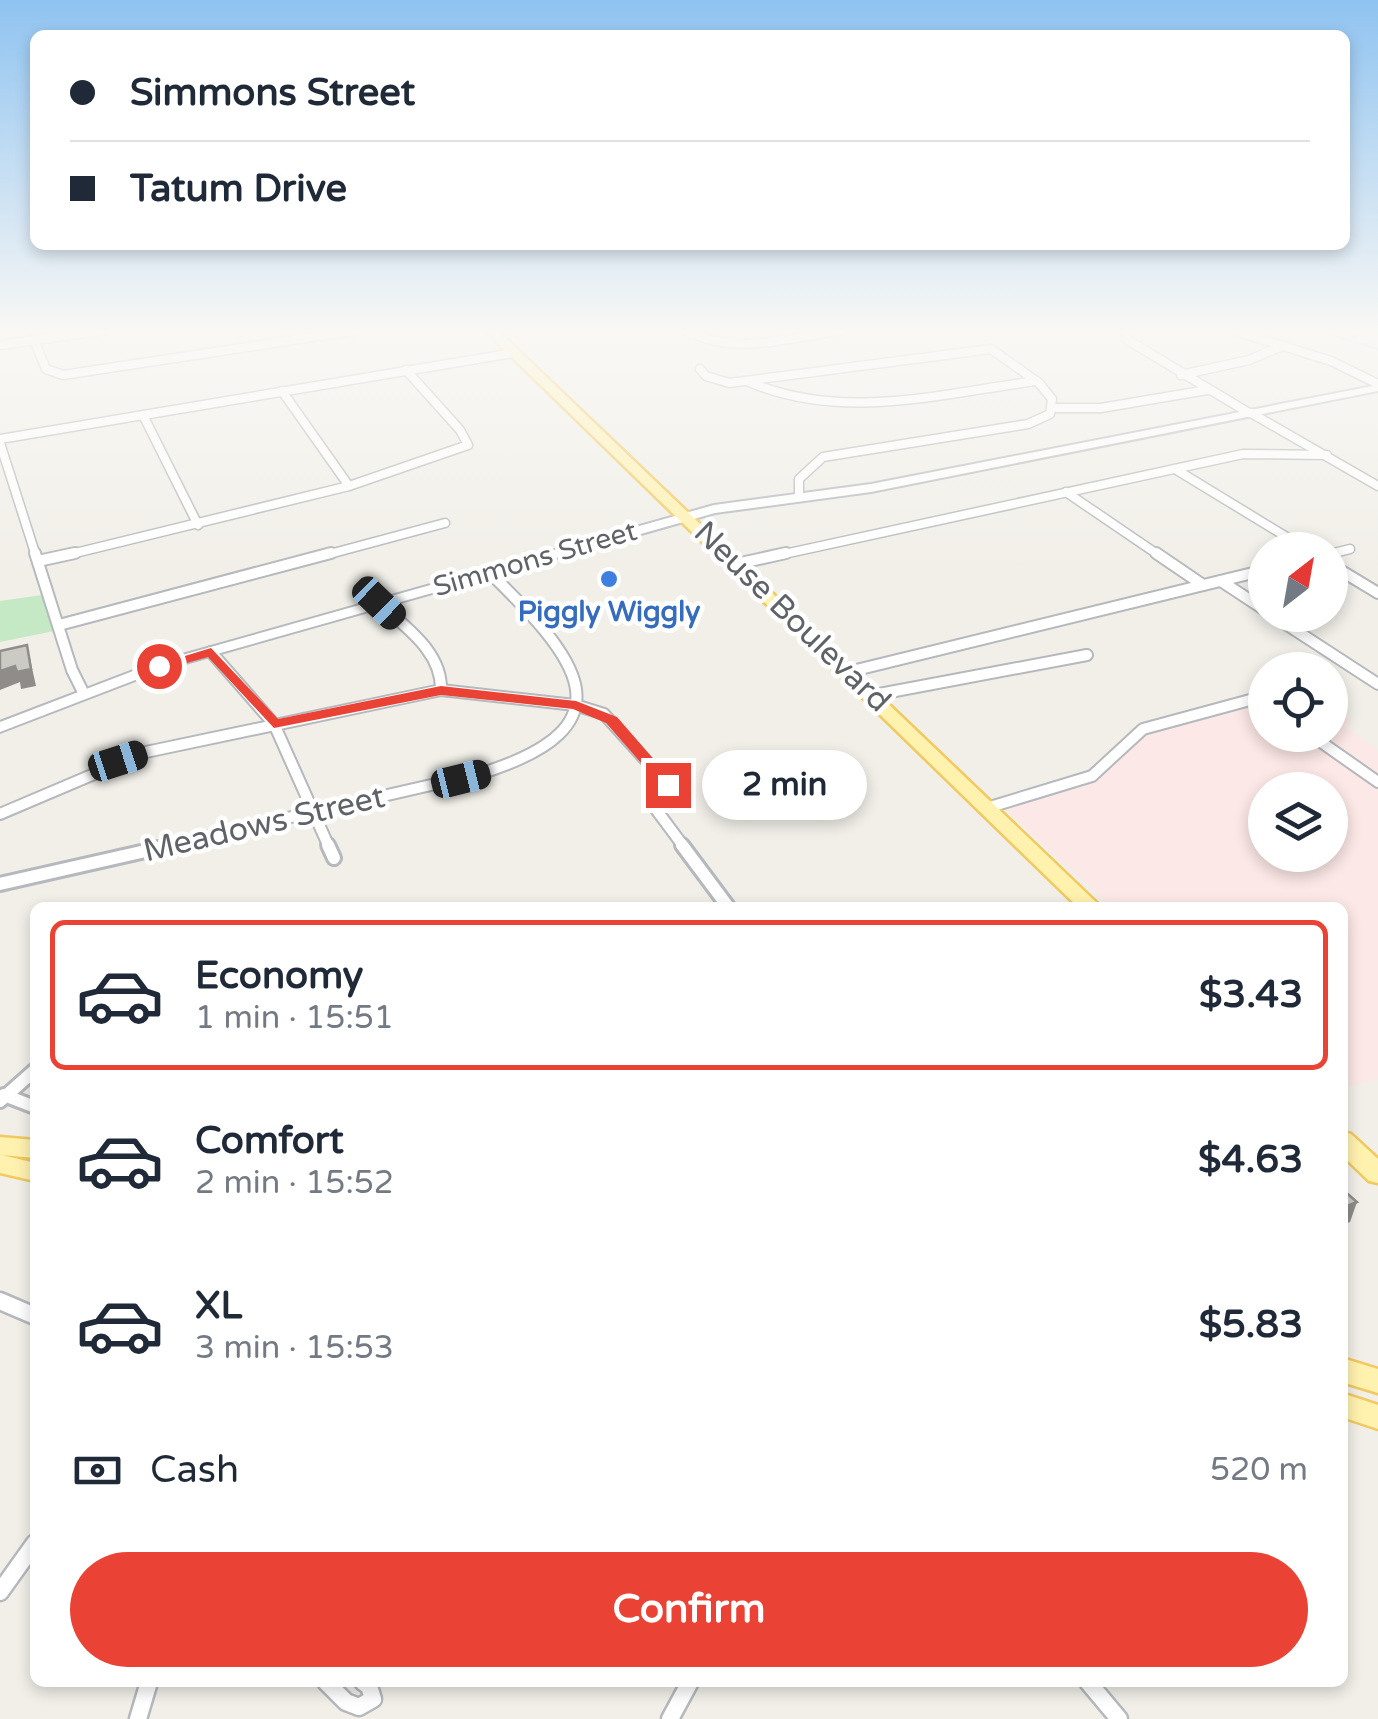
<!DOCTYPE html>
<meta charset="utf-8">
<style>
body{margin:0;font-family:"Varela Round",sans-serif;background:#f6f6f7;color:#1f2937;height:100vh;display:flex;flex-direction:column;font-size:38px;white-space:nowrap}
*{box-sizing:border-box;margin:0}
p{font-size:32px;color:#747a83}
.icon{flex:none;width:55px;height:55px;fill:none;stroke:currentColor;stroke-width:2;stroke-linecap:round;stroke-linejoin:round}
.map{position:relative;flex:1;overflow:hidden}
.side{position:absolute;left:30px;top:902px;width:1318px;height:785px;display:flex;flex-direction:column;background:#fff;border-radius:15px;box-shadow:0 5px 15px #0003}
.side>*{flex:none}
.guide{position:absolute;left:30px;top:30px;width:1320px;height:220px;border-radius:15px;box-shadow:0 5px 15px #0003;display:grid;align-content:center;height:220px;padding:0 40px;background:#fff}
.needle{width:65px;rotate:31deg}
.controls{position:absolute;left:1248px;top:532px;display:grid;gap:20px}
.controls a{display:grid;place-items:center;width:100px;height:100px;border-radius:50%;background:#fff;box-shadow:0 5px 15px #0003;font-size:50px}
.end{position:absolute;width:45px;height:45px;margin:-22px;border:12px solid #ea4335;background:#fff;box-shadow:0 0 0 5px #fff}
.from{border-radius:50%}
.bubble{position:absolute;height:70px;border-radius:35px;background:#fff;box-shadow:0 5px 15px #0003;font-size:32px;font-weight:700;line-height:70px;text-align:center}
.car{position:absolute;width:30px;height:60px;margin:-30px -15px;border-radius:12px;box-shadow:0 0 8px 2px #0007;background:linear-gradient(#222 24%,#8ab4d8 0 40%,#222 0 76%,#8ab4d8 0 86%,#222 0)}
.guide b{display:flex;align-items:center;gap:35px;height:95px;font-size:38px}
.guide b+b{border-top:2px solid #e0e1e3}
.guide i{width:25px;height:25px;background:#1f2937}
ul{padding:18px 0 0;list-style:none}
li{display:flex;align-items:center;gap:30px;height:150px;margin:0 20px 15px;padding:0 20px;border:5px solid transparent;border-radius:15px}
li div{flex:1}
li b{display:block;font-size:38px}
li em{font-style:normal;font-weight:700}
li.selected{border-color:#ea4335}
li>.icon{width:90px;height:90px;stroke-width:1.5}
.pay{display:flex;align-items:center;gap:25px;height:110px;padding:0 40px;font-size:38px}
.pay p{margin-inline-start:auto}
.button{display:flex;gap:20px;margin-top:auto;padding:20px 40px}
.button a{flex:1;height:115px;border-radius:60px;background:#ea4335;color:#fff;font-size:40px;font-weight:700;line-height:115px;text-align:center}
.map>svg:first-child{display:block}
</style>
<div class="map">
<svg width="1378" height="1719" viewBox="0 0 1378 1719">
<rect width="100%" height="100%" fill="#f1efe8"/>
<!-- medical -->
<path fill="#fce8e6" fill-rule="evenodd" d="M1265,696V735H1330V707L1353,721L1343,725L1378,750V1079L1343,1088L1342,908L1112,907L1004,808L1098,777L1145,733ZM1265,790H1330V855H1265Z"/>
<!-- green -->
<path fill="#c5e8c5" d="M42,595L54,631L0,642V601Z"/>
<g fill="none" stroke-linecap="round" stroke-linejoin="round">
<!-- stream -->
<path stroke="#aadaff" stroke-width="2.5" d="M1315,330L1378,349"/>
<defs>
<g id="street-far3">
<path d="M686,330C733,357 793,337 843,330"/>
<path d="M1232,330L1331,361L1378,384"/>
<path d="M1126,339L1249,413"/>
<path d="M34,340L46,369L63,375L360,330"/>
<path d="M0,345L106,330"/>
<path d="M700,369L706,376L729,383L991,349L1039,383L1052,399L1050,414L1028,424L823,457L799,479V497"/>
<path d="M1181,375L1249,360L1282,346"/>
<path d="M747,381C841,422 939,394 1036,381"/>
<path d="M282,391L349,486"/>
<path d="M1053,408H1101L1207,390"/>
<path d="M1251,413L1378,486"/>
<path d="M143,415L198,525"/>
<path d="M0,439L513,353"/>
<path d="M0,443L36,556"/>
<path d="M1175,469L1308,550"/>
<path d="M1066,492L1160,556"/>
<path d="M1330,554L1350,549"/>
<path d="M63,556L349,486L468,445L460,430L406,370"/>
<path d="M322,556L445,523"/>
<path d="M775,556L1243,454L1327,455"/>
</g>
<g id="street-far2">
<path d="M35,553L72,670L83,692"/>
<path d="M1156,553L1203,585"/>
<path d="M38,561L75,553"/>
<path d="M736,564L786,553"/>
<path d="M1330,564L1378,593"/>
<path d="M1221,581L1265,610"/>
<path d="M379,603C405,627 442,651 441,690"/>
<path d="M1272,615L1378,684"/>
<path d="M59,625L331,553"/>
<path d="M211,652L274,724L329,847"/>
<path d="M848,672L1265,570"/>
<path d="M874,695L1087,655"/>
<path d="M1311,735L1378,782"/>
<path d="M990,807L1092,776L1143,729L1250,700L1265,704"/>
<path d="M0,814L146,752L441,690L575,705L604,714L668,785L652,804L684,847"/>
<path d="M161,847L479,774C636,726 576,657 490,573"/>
</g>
<g id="street-far1">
<path d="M328,845L334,858"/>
<path d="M682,845L729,908"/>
<path d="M0,884L172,845"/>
<path d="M4,1095L35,1107"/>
<path d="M0,1101L35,1070"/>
</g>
<g id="street">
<path d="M0,1301L35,1316"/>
<path d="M0,1592L35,1543"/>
<path d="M326,1682L346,1702L359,1707L373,1699L369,1686L363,1682"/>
<path d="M1088,1682L1119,1719"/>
<path d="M138,1719L149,1682"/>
<path d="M670,1719L690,1682"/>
</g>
<path id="secondary" d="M1378,385V391L871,492L715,513L164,669L0,732V722L154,663L714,505L871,484Z"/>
<g id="primary">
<path d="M484,330H497L1102,908H1079Z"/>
<path d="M1342,1131L1351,1134L1378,1159V1183L1369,1181L1342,1155Z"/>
<path d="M0,1137L35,1140V1158L2,1155L35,1163V1181L0,1173Z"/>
<path d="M1342,1358L1378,1369V1393L1342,1382Z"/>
<path d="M1342,1393L1378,1405V1429L1342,1417Z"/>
</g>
</defs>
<!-- street-far3 casing -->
<use href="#street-far3" stroke="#b5b8bc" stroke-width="11"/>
<!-- street-far2 casing -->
<use href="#street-far2" stroke="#b5b8bc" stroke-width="14"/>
<!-- street-far1 casing -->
<use href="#street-far1" stroke="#b5b8bc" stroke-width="18"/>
<!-- street casing -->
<use href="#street" stroke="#b5b8bc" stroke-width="21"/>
<!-- secondary casing -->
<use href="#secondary" stroke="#b6babf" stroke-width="4"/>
<!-- primary casing -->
<use href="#primary" stroke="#f2c960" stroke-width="5"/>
<!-- street-far3 -->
<use href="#street-far3" stroke="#fff" stroke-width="8"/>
<!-- street-far2 -->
<use href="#street-far2" stroke="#fff" stroke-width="10"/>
<!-- street-far1 -->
<use href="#street-far1" stroke="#fff" stroke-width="12"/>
<!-- street -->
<use href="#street" stroke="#fff" stroke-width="16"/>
<!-- secondary -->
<use href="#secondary" fill="#fff" fill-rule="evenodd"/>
<!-- primary -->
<use href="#primary" fill="#fff2af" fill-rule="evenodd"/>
<!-- rail -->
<path stroke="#b6b7b8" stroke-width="2.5" stroke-dasharray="1 9" stroke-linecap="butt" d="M1335,330L1378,343"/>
</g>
<!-- shaded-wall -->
<g fill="#8f8d8a">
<path d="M27,645L36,686L21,689L20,682L0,690V671Z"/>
<path d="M1357,1202L1350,1222L1342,1225V1208Z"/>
</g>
<!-- building -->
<g fill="#cccac5" stroke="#8f8d8a" stroke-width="2.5">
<path d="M27,645L31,669L17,672L15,666L0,671V651Z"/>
<path d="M1342,1189L1357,1202L1342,1208Z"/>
</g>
<!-- sky -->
<linearGradient id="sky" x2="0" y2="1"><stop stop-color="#8fc3f1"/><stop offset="0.58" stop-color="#f9f8f5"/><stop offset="1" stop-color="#f9f8f5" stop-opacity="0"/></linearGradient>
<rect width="1378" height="571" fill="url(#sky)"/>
<!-- route -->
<path fill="#ea4335" d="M211,648L278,719L441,686L576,701L617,717L676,785L663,788L606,723L573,709L441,695L274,728L208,657L159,671L152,666Z"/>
<!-- markers -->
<circle fill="#3f7fe0" stroke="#fff" stroke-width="4" cx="609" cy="579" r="10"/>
<g text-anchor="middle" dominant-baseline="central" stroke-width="9" stroke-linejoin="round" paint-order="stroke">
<!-- far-street labels -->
<g font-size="28" fill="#5f6368" stroke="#fff">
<text transform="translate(535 559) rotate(-16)">Simmons Street</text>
</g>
<!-- far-shop labels -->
<g font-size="28" font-weight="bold" fill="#366cbe" stroke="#fff">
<text x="609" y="612">Piggly Wiggly</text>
</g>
<!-- street labels -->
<g font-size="32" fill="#5f6368" stroke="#fff">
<text transform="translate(792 617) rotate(44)">Neuse Boulevard</text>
<text transform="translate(264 824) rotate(-13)">Meadows Street</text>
</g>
</g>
</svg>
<div class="controls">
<a><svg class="needle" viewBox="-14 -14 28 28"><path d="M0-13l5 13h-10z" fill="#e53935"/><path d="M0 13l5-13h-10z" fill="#747a83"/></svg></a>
<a><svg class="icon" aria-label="locate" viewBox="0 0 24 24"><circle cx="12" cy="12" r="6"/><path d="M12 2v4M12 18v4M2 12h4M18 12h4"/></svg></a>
<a><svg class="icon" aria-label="layers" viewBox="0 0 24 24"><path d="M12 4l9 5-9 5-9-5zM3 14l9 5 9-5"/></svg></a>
</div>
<i class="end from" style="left:159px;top:666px"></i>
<i class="end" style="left:668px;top:785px"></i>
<div class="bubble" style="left:702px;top:750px;width:165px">2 min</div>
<i class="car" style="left:379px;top:603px;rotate:134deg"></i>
<i class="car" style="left:118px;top:761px;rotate:72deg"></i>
<i class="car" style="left:461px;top:779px;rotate:76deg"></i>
<div class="guide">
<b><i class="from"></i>Simmons Street</b>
<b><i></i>Tatum Drive</b>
</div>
<section class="side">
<ul>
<li class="selected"><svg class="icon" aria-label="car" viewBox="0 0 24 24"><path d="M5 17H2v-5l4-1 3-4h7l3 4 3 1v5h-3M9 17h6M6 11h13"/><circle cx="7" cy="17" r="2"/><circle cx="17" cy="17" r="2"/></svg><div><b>Economy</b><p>1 min · 15:51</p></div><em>$3.43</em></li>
<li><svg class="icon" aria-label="car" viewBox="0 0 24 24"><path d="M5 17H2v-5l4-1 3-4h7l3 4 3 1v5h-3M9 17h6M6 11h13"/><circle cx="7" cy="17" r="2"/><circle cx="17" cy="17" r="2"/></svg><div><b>Comfort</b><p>2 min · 15:52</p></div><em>$4.63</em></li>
<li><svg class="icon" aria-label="car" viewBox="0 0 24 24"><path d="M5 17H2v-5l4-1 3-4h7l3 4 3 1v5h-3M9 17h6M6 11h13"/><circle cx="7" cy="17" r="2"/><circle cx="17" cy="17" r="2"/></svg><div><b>XL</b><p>3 min · 15:53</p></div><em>$5.83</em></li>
</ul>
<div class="pay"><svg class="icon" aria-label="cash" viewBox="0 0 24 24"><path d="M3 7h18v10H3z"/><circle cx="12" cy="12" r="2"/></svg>Cash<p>520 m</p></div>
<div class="button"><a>Confirm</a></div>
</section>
</div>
